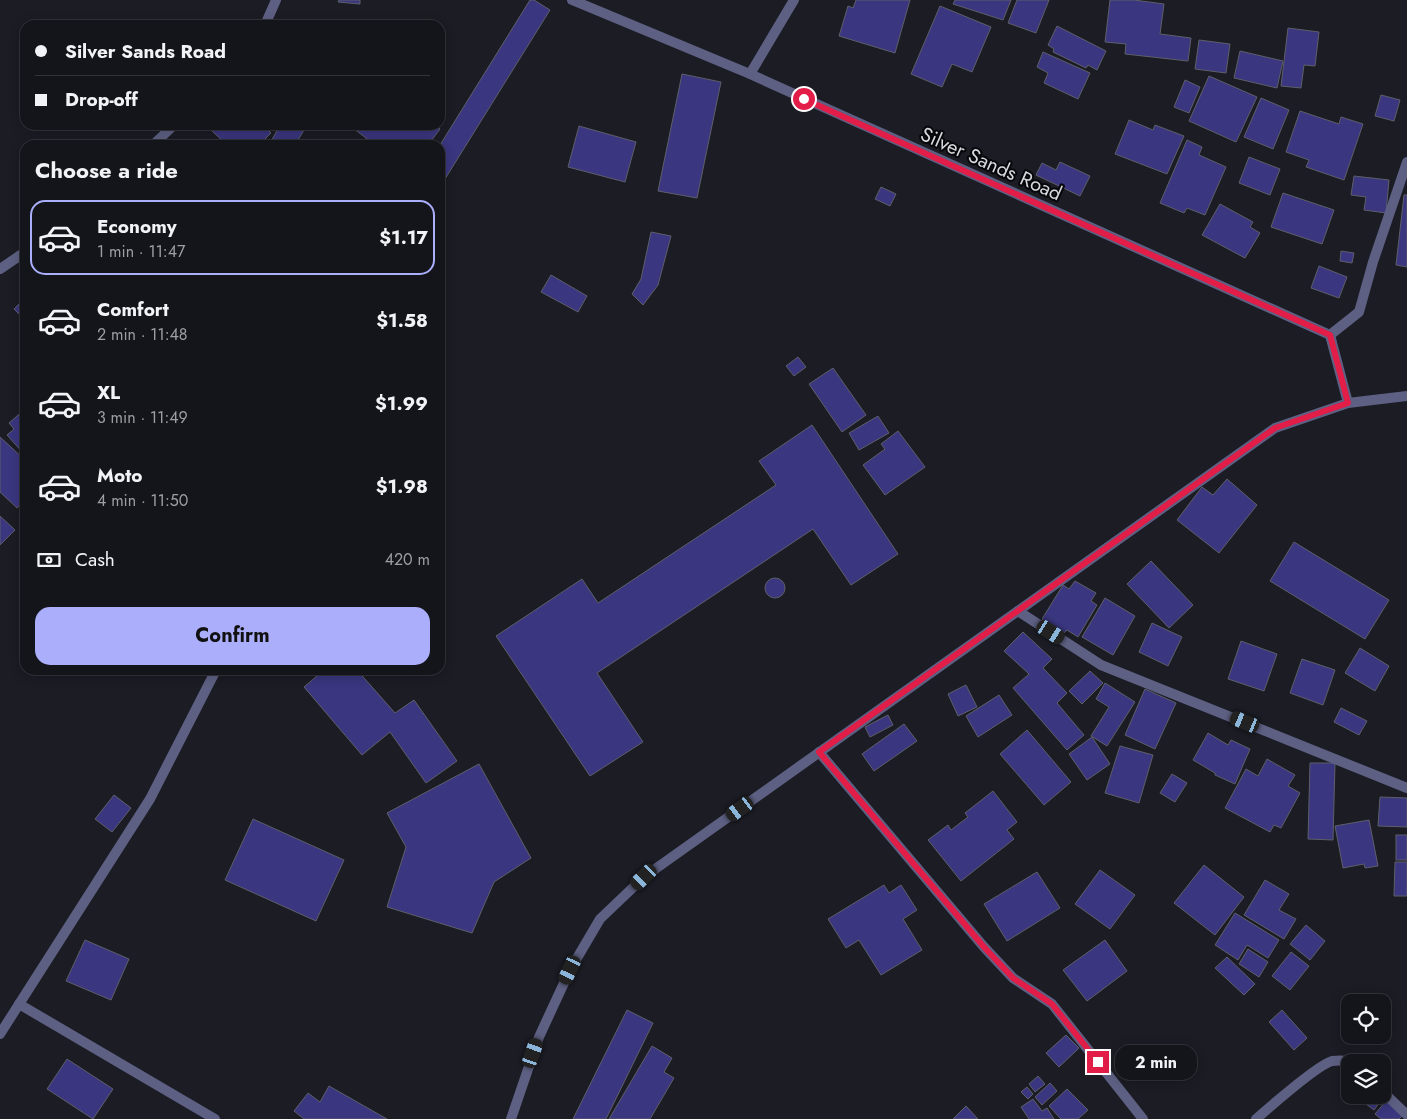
<!DOCTYPE html>
<meta charset="utf-8">
<style>
body{margin:0;font-family:Jost,sans-serif;background:#212228;color:#f1f3f6;height:100vh;display:flex;flex-direction:column;font-size:19px;white-space:nowrap}
*{box-sizing:border-box;margin:0}
p{font-size:16px;color:#9d9fa3}
.icon{flex:none;width:28px;height:28px;fill:none;stroke:currentColor;stroke-width:2;stroke-linecap:round;stroke-linejoin:round}
.map{position:relative;flex:1;overflow:hidden}
.sheet{position:absolute;left:20px;top:140px;width:425px;height:535px;display:flex;flex-direction:column;background:#14151b;border-radius:15px;box-shadow:0 2px 12px #0003,0 0 0 1px #33343a}
.sheet>*{flex:none}
.top-card{position:absolute;left:20px;top:20px;width:425px;height:110px;border-radius:15px;box-shadow:0 2px 12px #0003,0 0 0 1px #33343a;display:grid;align-content:center;height:110px;padding:0 15px;background:#14151b}
.tools{position:absolute;left:1341px;top:994px;display:grid;gap:10px}
.tools a{display:grid;place-items:center;width:50px;height:50px;border-radius:10px;background:#14151b;box-shadow:0 2px 12px #0003,0 0 0 1px #33343a;font-size:25px}
.end{position:absolute;width:22px;height:22px;margin:-11px;border:6px solid #e11d48;background:#fff;box-shadow:0 0 0 2px #fff}
.from{border-radius:50%}
.bubble{position:absolute;height:35px;border-radius:15px;background:#14151b;box-shadow:0 2px 12px #0003,0 0 0 1px #33343a;font-size:16px;font-weight:700;line-height:35px;text-align:center}
.car{position:absolute;width:15px;height:30px;margin:-15px -8px;border-radius:6px;box-shadow:0 0 4px 1px #0007;background:linear-gradient(#222 24%,#8ab4d8 0 40%,#222 0 76%,#8ab4d8 0 86%,#222 0)}
.top-card b{display:flex;align-items:center;gap:18px;height:48px;font-size:19px}
.top-card b+b{border-top:1px solid #33343a}
.top-card i{width:12px;height:12px;background:#f1f3f6}
ul{padding:0;list-style:none}
li{display:flex;align-items:center;gap:15px;height:75px;margin:0 10px 8px;padding:0 5px;border:2px solid transparent;border-radius:15px}
li div{flex:1}
li b{display:block;font-size:19px}
li em{font-style:normal;font-weight:700}
li.active{border-color:#abaffb}
li>.icon{width:45px;height:45px;stroke-width:1.5}
h2{padding:0 15px;font-size:22px;line-height:60px}
.pay{display:flex;align-items:center;gap:12px;height:55px;padding:0 15px;font-size:19px}
.pay p{margin-inline-start:auto}
.cta{display:flex;gap:10px;margin-top:auto;padding:10px 15px}
.cta a{flex:1;height:58px;border-radius:15px;background:#abaffb;color:#111;font-size:20px;font-weight:700;line-height:58px;text-align:center}
.map>svg:first-child{display:block}
</style>
<div class="map">
<svg width="1407" height="1119" viewBox="0 0 1407 1119">
<rect width="100%" height="100%" fill="#1b1c24"/>
<!-- building -->
<g fill="#3a367f" stroke="#5e5f69">
<path d="M339,0H360V4L338,2Z"/>
<path d="M530,0H534L550,10L440,187V145Z"/>
<path d="M856,0H910L895,53L839,36L848,6L853,8Z"/>
<path d="M955,0H1011L1003,20L953,4Z"/>
<path d="M1017,0H1049L1036,33L1008,23Z"/>
<path d="M1110,0H1134L1164,4L1160,34L1191,38L1188,61L1125,54L1126,44L1105,42Z"/>
<path d="M940,6L991,27L972,72L952,64L942,87L911,74Z"/>
<path d="M1057,26L1106,51L1097,70L1088,65L1086,68L1053,52L1054,49L1048,45Z"/>
<path d="M1288,28L1319,32L1315,66L1304,65L1301,88L1281,86Z"/>
<path d="M1199,40L1230,44L1226,73L1195,69Z"/>
<path d="M1240,51L1283,61L1277,88L1234,78Z"/>
<path d="M1043,52L1090,73L1078,99L1044,83L1048,73L1037,67Z"/>
<path d="M682,74L721,82L697,198L658,191Z"/>
<path d="M1209,76L1257,97L1236,142L1189,121Z"/>
<path d="M1185,80L1200,87L1189,113L1174,107Z"/>
<path d="M1381,95L1400,100L1394,121L1375,116Z"/>
<path d="M1261,98L1289,110L1273,149L1244,137Z"/>
<path d="M1300,111L1339,124L1341,117L1363,124L1344,180L1306,167L1309,160L1286,152Z"/>
<path d="M1129,120L1153,130L1155,125L1184,136L1167,174L1115,154Z"/>
<path d="M215,125H263L271,133L259,145H227L210,129Z"/>
<path d="M280,125H307L295,145H269Z"/>
<path d="M349,125H436L440,129L428,145H375Z"/>
<path d="M579,126L636,142L625,182L568,167Z"/>
<path d="M1187,140L1202,147L1199,155L1226,167L1205,215L1187,208L1184,213L1160,203Z"/>
<path d="M1249,157L1280,169L1270,195L1239,183Z"/>
<path d="M1060,162L1090,176L1080,196L1036,175L1042,163L1056,170Z"/>
<path d="M1354,176L1389,180L1386,213L1364,210L1366,197L1351,195Z"/>
<path d="M881,187L896,194L890,206L875,199Z"/>
<path d="M1283,193L1334,210L1322,244L1271,227Z"/>
<path d="M1404,195H1407V267L1396,265Z"/>
<path d="M1220,204L1253,222L1250,227L1260,233L1245,258L1202,235Z"/>
<path d="M651,232L671,236L658,285L643,305L632,294L641,279Z"/>
<path d="M1341,251L1354,253L1352,263L1340,261Z"/>
<path d="M1319,266L1347,277L1339,298L1311,288Z"/>
<path d="M551,275L587,296L578,312L541,292Z"/>
<path d="M23,300L25,302V320L14,309Z"/>
<path d="M798,357L806,367L794,376L786,366Z"/>
<path d="M833,368L866,415L842,432L809,384Z"/>
<path d="M25,409V453L24,454L7,435L14,429L9,423Z"/>
<path d="M878,416L889,433L859,450L849,433Z"/>
<path d="M812,425L898,554L851,585L813,529L597,673L643,742L590,776L496,636L582,579L598,603L776,485L759,461Z"/>
<path d="M898,431L925,467L885,495L863,465L885,449L881,444Z"/>
<path d="M0,437L25,460V499L17,508L0,492Z"/>
<path d="M1227,479L1257,505L1219,553L1177,520L1202,487L1213,495Z"/>
<path d="M0,516L15,530L0,545Z"/>
<path d="M1294,542L1389,600L1365,639L1270,581Z"/>
<path d="M1151,561L1193,605L1169,628L1127,584Z"/>
<circle cx="775" cy="588" r="10"/>
<path d="M1075,581L1096,593L1091,601L1097,605L1078,637L1067,630L1064,633L1042,619L1063,585L1069,589Z"/>
<path d="M1105,598L1135,616L1113,655L1082,637Z"/>
<path d="M1152,623L1182,637L1168,666L1139,652Z"/>
<path d="M1023,632L1052,659L1043,668L1067,693L1057,703L1084,735L1067,750L1013,688L1029,674L1004,651Z"/>
<path d="M1241,641L1277,654L1264,691L1228,679Z"/>
<path d="M1360,648L1389,666L1375,691L1345,673Z"/>
<path d="M1302,659L1335,670L1323,705L1290,693Z"/>
<path d="M324,670H357L395,713L414,700L457,761L426,783L390,732L362,755L304,687Z"/>
<path d="M1090,671L1103,683L1082,704L1069,691Z"/>
<path d="M1105,683L1135,702L1107,746L1091,736L1109,707L1096,699Z"/>
<path d="M966,685L977,707L958,716L948,694Z"/>
<path d="M1145,689L1176,703L1155,749L1125,735Z"/>
<path d="M999,695L1012,715L978,737L966,716Z"/>
<path d="M1341,708L1367,721L1359,735L1334,722Z"/>
<path d="M888,715L893,725L870,737L865,727Z"/>
<path d="M904,724L917,741L874,771L862,754Z"/>
<path d="M1027,730L1071,782L1044,805L1000,754Z"/>
<path d="M1208,733L1228,745L1231,740L1250,749L1235,784L1215,775V773L1193,760Z"/>
<path d="M1092,737L1110,764L1087,780L1069,754Z"/>
<path d="M1120,746L1153,755L1139,803L1105,793Z"/>
<path d="M1267,759L1295,775L1288,786L1300,793L1281,828L1274,825L1270,832L1225,808L1246,769L1258,776Z"/>
<path d="M1310,763H1335L1333,840L1308,839Z"/>
<path d="M479,764L531,858L494,882L472,933L387,907L406,847L387,813Z"/>
<path d="M1172,774L1187,783L1175,802L1160,793Z"/>
<path d="M993,791L1017,822L1007,830L1014,839L961,881L928,840L948,825L951,830L968,817L965,813Z"/>
<path d="M114,795L131,808L112,832L95,819Z"/>
<path d="M1380,797L1407,798V827L1378,826Z"/>
<path d="M253,819L344,860L316,921L225,880Z"/>
<path d="M1369,820L1378,866L1365,868L1364,864L1343,868L1335,826Z"/>
<rect x="1396" y="835" width="11" height="25"/>
<path d="M1395,862H1407V896H1394Z"/>
<path d="M1204,865L1244,897L1215,935L1174,903Z"/>
<path d="M1100,870L1135,895L1110,929L1075,904Z"/>
<path d="M1037,872L1060,908L1007,941L984,904Z"/>
<path d="M1265,880L1289,894L1279,910L1296,919L1284,939L1244,915Z"/>
<path d="M884,885L889,893L901,885L917,910L903,919L922,950L881,975L859,940L846,948L828,919Z"/>
<path d="M1235,913L1279,940L1268,958L1247,945L1238,960L1215,945Z"/>
<path d="M1306,925L1325,941L1310,960L1290,944Z"/>
<path d="M85,940L129,959L111,1000L66,981Z"/>
<path d="M1105,940L1127,971L1087,1001L1063,970Z"/>
<path d="M1248,949L1268,962L1259,977L1239,964Z"/>
<path d="M1291,952L1309,966L1290,990L1272,976Z"/>
<path d="M1227,957L1255,984L1244,995L1215,968Z"/>
<path d="M627,1010L653,1023L606,1119H573Z"/>
<path d="M1282,1010L1307,1038L1294,1050L1269,1022Z"/>
<path d="M1066,1035L1079,1048L1059,1067L1046,1053Z"/>
<path d="M652,1046L672,1058L664,1072L674,1078L650,1119H609Z"/>
<path d="M67,1059L113,1089L93,1119L47,1089Z"/>
<path d="M1038,1076L1045,1084L1035,1092L1029,1084Z"/>
<path d="M1050,1083L1057,1091L1042,1105L1035,1097Z"/>
<path d="M329,1086L387,1119H304L294,1111L308,1093L320,1102Z"/>
<path d="M1027,1087L1033,1094L1028,1099L1021,1092Z"/>
<path d="M1067,1089L1088,1110L1078,1119H1061L1049,1106Z"/>
<path d="M1366,1095H1382L1384,1096L1374,1110L1362,1101Z"/>
<path d="M1033,1099L1042,1111L1047,1108L1054,1119H1029L1021,1107Z"/>
<path d="M1387,1100L1403,1115L1399,1119H1381L1375,1114Z"/>
<path d="M966,1106L978,1119H953Z"/>
</g>
<g fill="none" stroke-linecap="round" stroke-linejoin="round">
<!-- service -->
<path stroke="#5d6082" stroke-width="10" d="M19,1004L215,1119"/>
<!-- minor -->
<g stroke="#5d6082" stroke-width="10">
<path d="M572,0L750,74L1330,335"/>
<path d="M265,25L276,0"/>
<path d="M750,74L794,0"/>
<path d="M153,145L174,125"/>
<path d="M0,269L25,252"/>
<path d="M1330,335L1359,312L1373,262L1407,162"/>
<path d="M1330,335L1348,403"/>
<path d="M1018,611L1101,665L1407,788"/>
<path d="M819,752L984,947L1013,978L1052,1004L1143,1119"/>
<path d="M0,1034L150,799L216,670"/>
<path d="M1382,1091L1407,1115"/>
<path d="M1256,1119C1270,1107 1317,1065 1332,1061C1339,1060 1345,1060 1352,1062"/>
</g>
<!-- tertiary -->
<path stroke="#5d6082" stroke-width="10" d="M511,1119L539,1037L570,970L600,919L644,877L1275,428L1348,403L1407,396"/>
</g>
<g fill="none" stroke-linecap="round" stroke-linejoin="round">
<!-- route -->
<path stroke="#e11d48" stroke-width="6" d="M804,99L1330,335L1348,403L1275,428L819,752L984,947L1013,978L1052,1004L1098,1062"/>
</g>
<g text-anchor="middle" dominant-baseline="central" stroke-width="4" stroke-linejoin="round" paint-order="stroke">
<!-- street labels -->
<g font-size="20" fill="#d9dae0" stroke="#06070a">
<text transform="translate(991 164) rotate(24)">Silver Sands Road</text>
</g>
</g>
</svg>
<div class="tools">
<a><svg class="icon" aria-label="locate" viewBox="0 0 24 24"><circle cx="12" cy="12" r="6"/><path d="M12 2v4M12 18v4M2 12h4M18 12h4"/></svg></a>
<a><svg class="icon" aria-label="layers" viewBox="0 0 24 24"><path d="M12 4l9 5-9 5-9-5zM3 14l9 5 9-5"/></svg></a>
</div>
<i class="end from" style="left:804px;top:99px"></i>
<i class="end" style="left:1098px;top:1062px"></i>
<div class="bubble" style="left:1115px;top:1045px;width:82px">2 min</div>
<i class="car" style="left:1051px;top:632px;rotate:123deg"></i>
<i class="car" style="left:1245px;top:722px;rotate:292deg"></i>
<i class="car" style="left:740px;top:809px;rotate:234deg"></i>
<i class="car" style="left:644px;top:877px;rotate:226deg"></i>
<i class="car" style="left:570px;top:970px;rotate:205deg"></i>
<i class="car" style="left:533px;top:1053px;rotate:19deg"></i>
<div class="top-card">
<b><i class="from"></i>Silver Sands Road</b>
<b><i></i>Drop-off</b>
</div>
<section class="sheet">
<h2>Choose a ride</h2>
<ul>
<li class="active"><svg class="icon" aria-label="car" viewBox="0 0 24 24"><path d="M5 17H2v-5l4-1 3-4h7l3 4 3 1v5h-3M9 17h6M6 11h13"/><circle cx="7" cy="17" r="2"/><circle cx="17" cy="17" r="2"/></svg><div><b>Economy</b><p>1 min · 11:47</p></div><em>$1.17</em></li>
<li><svg class="icon" aria-label="car" viewBox="0 0 24 24"><path d="M5 17H2v-5l4-1 3-4h7l3 4 3 1v5h-3M9 17h6M6 11h13"/><circle cx="7" cy="17" r="2"/><circle cx="17" cy="17" r="2"/></svg><div><b>Comfort</b><p>2 min · 11:48</p></div><em>$1.58</em></li>
<li><svg class="icon" aria-label="car" viewBox="0 0 24 24"><path d="M5 17H2v-5l4-1 3-4h7l3 4 3 1v5h-3M9 17h6M6 11h13"/><circle cx="7" cy="17" r="2"/><circle cx="17" cy="17" r="2"/></svg><div><b>XL</b><p>3 min · 11:49</p></div><em>$1.99</em></li>
<li><svg class="icon" aria-label="car" viewBox="0 0 24 24"><path d="M5 17H2v-5l4-1 3-4h7l3 4 3 1v5h-3M9 17h6M6 11h13"/><circle cx="7" cy="17" r="2"/><circle cx="17" cy="17" r="2"/></svg><div><b>Moto</b><p>4 min · 11:50</p></div><em>$1.98</em></li>
</ul>
<div class="pay"><svg class="icon" aria-label="cash" viewBox="0 0 24 24"><path d="M3 7h18v10H3z"/><circle cx="12" cy="12" r="2"/></svg>Cash<p>420 m</p></div>
<div class="cta"><a>Confirm</a></div>
</section>
</div>
